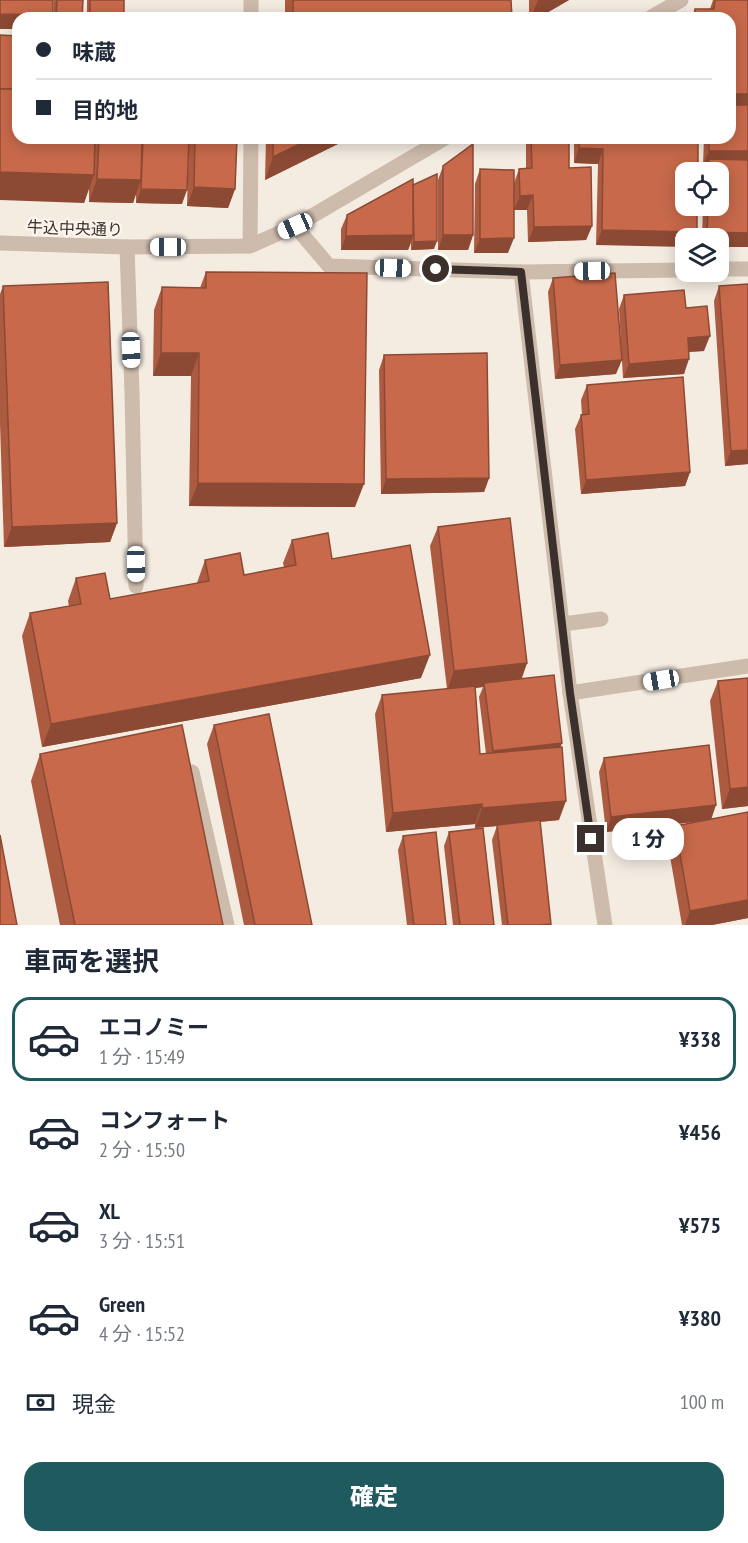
<!DOCTYPE html>
<html lang="ja">
<meta charset="utf-8">
<style>
body{margin:0;font-family:"PT Sans Narrow","Noto Sans JP",sans-serif;background:#f2f2f3;color:#1f2937;height:100vh;display:flex;flex-direction:column;font-size:22px;white-space:nowrap}
*{box-sizing:border-box;margin:0}
p{font-size:20px;color:#747a83}
.icon{flex:none;width:33px;height:33px;fill:none;stroke:currentColor;stroke-width:2;stroke-linecap:round;stroke-linejoin:round}
.map{position:relative;height:925px;overflow:hidden}
.sheet{display:flex;flex-direction:column;background:#fff;flex:1}
.sheet>*{flex:none}
.top-card{position:absolute;left:12px;top:12px;width:724px;height:132px;border-radius:18px;box-shadow:0 3px 15px #0003;display:grid;align-content:center;height:132px;padding:0 24px;background:#fff}
.tools{position:absolute;left:675px;top:162px;display:grid;gap:12px}
.tools a{display:grid;place-items:center;width:54px;height:54px;border-radius:12px;background:#fff;box-shadow:0 3px 15px #0003;font-size:30px}
.end{position:absolute;width:27px;height:27px;margin:-14px;border:8px solid #3b302b;background:#fff;box-shadow:0 0 0 3px #fff}
.from{border-radius:50%}
.bubble{position:absolute;height:42px;border-radius:18px;background:#fff;box-shadow:0 3px 15px #0003;font-size:20px;font-weight:800;line-height:42px;text-align:center}
.car{position:absolute;width:18px;height:36px;margin:-18px -9px;border-radius:8px;box-shadow:0 0 4px 2px #0007;background:linear-gradient(#fff 24%,#345 0 40%,#fff 0 76%,#345 0 86%,#fff 0)}
.top-card b{display:flex;align-items:center;gap:21px;height:57px;font-size:22px}
.top-card b+b{border-top:2px solid #e0e1e3}
.top-card i{width:15px;height:15px;background:#1f2937}
ul{padding:0;list-style:none}
li{display:flex;align-items:center;gap:18px;height:84px;margin:0 12px 9px;padding:0 12px;border:3px solid transparent;border-radius:18px}
li div{flex:1}
li b{display:block;font-size:22px}
li em{font-style:normal;font-weight:800}
li.current{border-color:#1f5a5e}
li>.icon{width:54px;height:54px;stroke-width:1.5}
h2{padding:0 24px;font-size:27px;line-height:72px}
.pay{display:flex;align-items:center;gap:15px;height:66px;padding:0 24px;font-size:22px}
.pay p{margin-inline-start:auto}
.cta{display:flex;gap:12px;margin-top:auto;padding:12px 24px}
.cta a{flex:1;height:69px;border-radius:18px;background:#1f5a5e;color:#fff;font-size:24px;font-weight:800;line-height:69px;text-align:center}
.map>svg:first-child{display:block}
</style>
<div class="map">
<svg width="748" height="925" viewBox="0 0 748 925">
<rect width="100%" height="100%" fill="#f4ebe1"/>
<g fill="none" stroke-linecap="round" stroke-linejoin="round">
<!-- service -->
<g stroke="#cdbbac" stroke-width="15">
<path d="M127,247L132,392L136,586"/>
<path d="M563,624L601,619"/>
<path d="M192,772L227,925"/>
</g>
<!-- minor -->
<g stroke="#cdbbac" stroke-width="15">
<path d="M251,18V0"/>
<path d="M295,226L329,266L521,272L686,270"/>
<path d="M250,246L251,138"/>
<path d="M718,269H748"/>
<path d="M521,272L570,693L605,925"/>
<path d="M570,693L748,666"/>
</g>
<!-- tertiary -->
<g stroke="#cdbbac" stroke-width="15">
<path d="M650,18L681,0"/>
<path d="M0,243L127,247L250,246L295,226L445,138"/>
</g>
</g>
<!-- wall -->
<g fill="#ac5a40" fill-rule="evenodd">
<path d="M54,0H83L82,18H54Z"/>
<rect x="87" y="0" width="37" height="18"/>
<path d="M285,0H511L512,18H285Z"/>
<path d="M529,0H569L538,18H529Z"/>
<path d="M713,0H748V247H718V238H702L703,206H718L709,172H704L707,165H703L704,138H730V18H691L695,9H710Z"/>
<path d="M18,138H189L182,204L136,203V193L133,203L89,202V187L84,203Z"/>
<path d="M189,138H237L235,189L228,208L187,206Z"/>
<path d="M266,138H350L265,180Z"/>
<path d="M526,138H569V168L592,226L586,240L528,242L527,210H514V183L519,169L526,168Z"/>
<path d="M574,138H698L596,245L598,164L574,163Z"/>
<path d="M443,166L473,235L468,250H438V180Z"/>
<path d="M480,169L508,253H474L475,184Z"/>
<path d="M413,185L434,249L411,250V243L408,250H341V229L347,215Z"/>
<path d="M206,272L355,507L189,506L191,376H153L154,310L162,287L200,288Z"/>
<path d="M553,278L616,374L555,379L548,292Z"/>
<path d="M748,284V464L725,466L714,301L719,286Z"/>
<path d="M3,286L117,523L110,542L4,547L0,424V294Z"/>
<path d="M624,295L686,308L704,351L689,352L684,374L623,378L619,309Z"/>
<path d="M384,355L489,478L484,492L381,494L379,370Z"/>
<path d="M587,385L690,472L685,486L581,494L575,429L581,415H582L581,400Z"/>
<path d="M438,527L527,663L522,678L560,747L559,820L540,822L551,925H502L492,840L497,826L475,828V824L386,832L375,714L382,695L447,689L430,546ZM483,687L479,697L486,754H480L475,688Z"/>
<path d="M292,540L332,559L421,678L42,747L22,636L30,613L69,606L68,601L76,578L110,599L197,583L205,560L244,575L284,567L283,563Z"/>
<path d="M748,678V806L722,809L710,701L718,681Z"/>
<path d="M214,725L312,925H244L207,744Z"/>
<path d="M40,754L223,925H60L31,781Z"/>
<path d="M604,758L711,819L748,812V918L712,925H682L668,845L675,826L702,821L606,832L599,772Z"/>
<path d="M449,832L494,925H453L444,846Z"/>
<path d="M403,836L446,925H407L398,850Z"/>
</g>
<!-- shaded-wall -->
<g fill="#8c4a34">
<path d="M538,0H569L538,18H531Z"/>
<path d="M0,14L53,15L52,18H18V29H0Z"/>
<path d="M730,94H748V114L730,113Z"/>
<path d="M312,138H350L265,180L273,157Z"/>
<path d="M579,148L603,149L598,164L574,163Z"/>
<path d="M709,151H748V166L709,159L707,165H703Z"/>
<path d="M0,172L94,175L84,203L0,200Z"/>
<path d="M97,179L141,180L133,203L89,202Z"/>
<path d="M194,187L235,189L228,208L187,206Z"/>
<path d="M141,189L187,190L182,204L136,203Z"/>
<path d="M533,195L527,210H514L520,196Z"/>
<path d="M592,226L586,240L528,242L534,227Z"/>
<path d="M602,230L697,232L694,238H686V247L596,245Z"/>
<path d="M707,232L748,233V247H718V238H705Z"/>
<path d="M413,235L408,250H341L346,236Z"/>
<path d="M443,235H473L468,250H438Z"/>
<path d="M514,238L508,253H474L480,239Z"/>
<path d="M437,241L434,249L411,250L414,242Z"/>
<path d="M710,336L704,351L683,352L688,338Z"/>
<path d="M161,353H199L191,376H153Z"/>
<path d="M689,359L684,374L623,378L629,364Z"/>
<path d="M622,360L616,374L555,379L560,365Z"/>
<path d="M748,450V464L725,466L731,451Z"/>
<path d="M690,472L685,486L581,494L586,480Z"/>
<path d="M489,478L484,492L381,494L386,479Z"/>
<path d="M198,483L364,484L355,507L189,506Z"/>
<path d="M117,523L110,542L4,547L12,527Z"/>
<path d="M430,655L421,678L42,747L51,724Z"/>
<path d="M527,663L520,682L484,683L483,687L447,691L454,671Z"/>
<path d="M562,743L557,758L487,766L493,751Z"/>
<path d="M748,787V806L722,809L730,789Z"/>
<path d="M566,801L559,820L475,828L482,808Z"/>
<path d="M482,804L475,824L386,832L393,813Z"/>
<path d="M716,805L711,820L606,832L611,817Z"/>
<path d="M748,900V918L712,925H685L690,911Z"/>
</g>
<!-- building -->
<g fill="#c8694b" stroke="#8c4a34" stroke-width="1.5">
<path d="M0,0H53V15L0,14Z"/>
<path d="M57,0H83L82,18H56Z"/>
<rect x="90" y="0" width="34" height="18"/>
<path d="M293,0H511L512,18H293Z"/>
<path d="M715,0H748V94H730V18H694L695,9H714Z"/>
<path d="M0,35L18,36V89H0Z"/>
<path d="M0,89H18V138H95L94,175L0,172Z"/>
<path d="M730,105H748V151H709V138H730Z"/>
<path d="M99,138H142L141,180L97,179Z"/>
<path d="M143,138H189L187,190L141,189Z"/>
<path d="M195,138H237L235,189L194,187Z"/>
<path d="M273,138H312L273,157Z"/>
<path d="M531,138H569V168L591,167L592,226L534,227L533,195L520,196L519,169L532,168Z"/>
<path d="M579,138H698V172H686V206H697V232L602,230L603,149L579,148Z"/>
<path d="M473,144V235H443V166Z"/>
<path d="M709,159L748,160V233L707,232L708,206H718V172H709Z"/>
<path d="M480,169L514,170V238L480,239Z"/>
<path d="M437,174V241L414,242L413,185Z"/>
<path d="M413,179V235L346,236L347,215Z"/>
<path d="M206,272L367,273L364,484L198,483L199,353H161L162,287L206,288Z"/>
<path d="M615,273L622,360L560,365L553,278Z"/>
<path d="M108,282L117,523L12,527L3,286Z"/>
<path d="M748,284V450L731,451L719,286Z"/>
<path d="M684,290L686,308L707,306L710,336L688,338L689,359L629,364L624,295Z"/>
<path d="M487,353L489,478L386,479L384,355Z"/>
<path d="M683,377L690,472L586,480L581,415L589,414L587,385Z"/>
<path d="M510,518L527,663L454,671L438,527Z"/>
<path d="M328,533L332,559L410,545L430,655L51,724L30,613L81,604L76,578L105,573L110,599L209,581L205,560L240,553L244,575L296,565L292,540Z"/>
<path d="M554,675L562,743L493,751L484,683Z"/>
<path d="M748,678V787L730,789L718,681Z"/>
<path d="M475,686L480,754L562,747L566,801L482,808V804L393,813L382,695Z"/>
<path d="M269,714L312,925H255L214,725Z"/>
<path d="M182,725L223,925H75L40,754Z"/>
<path d="M709,745L716,805L611,817L604,758Z"/>
<path d="M748,812V900L690,911L675,826Z"/>
<path d="M540,820L551,924L540,925H508L497,825Z"/>
<path d="M483,828L494,925H460L449,832Z"/>
<path d="M436,832L446,925H414L403,836Z"/>
<path d="M0,835L17,925H0Z"/>
</g>
<g fill="none" stroke-linecap="round" stroke-linejoin="round">
<!-- route -->
<path stroke="#3b302b" stroke-width="8" d="M436,269L521,272L570,693L591,839"/>
</g>
<g text-anchor="middle" dominant-baseline="central" stroke-width="5" stroke-linejoin="round" paint-order="stroke">
<!-- street labels -->
<g font-size="16" fill="#3b302b" stroke="#fbf5ee">
<text transform="translate(75 228) rotate(2)">牛込中央通り</text>
</g>
</g>
</svg>
<div class="tools">
<a><svg class="icon" aria-label="locate" viewBox="0 0 24 24"><circle cx="12" cy="12" r="6"/><path d="M12 2v4M12 18v4M2 12h4M18 12h4"/></svg></a>
<a><svg class="icon" aria-label="layers" viewBox="0 0 24 24"><path d="M12 4l9 5-9 5-9-5zM3 14l9 5 9-5"/></svg></a>
</div>
<i class="end from" style="left:436px;top:269px"></i>
<i class="end" style="left:591px;top:839px"></i>
<div class="bubble" style="left:612px;top:818px;width:72px">1 分</div>
<i class="car" style="left:295px;top:226px;rotate:246deg"></i>
<i class="car" style="left:168px;top:247px;rotate:270deg"></i>
<i class="car" style="left:393px;top:268px;rotate:92deg"></i>
<i class="car" style="left:592px;top:271px;rotate:269deg"></i>
<i class="car" style="left:131px;top:350px;rotate:178deg"></i>
<i class="car" style="left:136px;top:564px;rotate:179deg"></i>
<i class="car" style="left:661px;top:680px;rotate:261deg"></i>
<div class="top-card">
<b><i class="from"></i>味蔵</b>
<b><i></i>目的地</b>
</div>
</div>
<section class="sheet">
<h2>車両を選択</h2>
<ul>
<li class="current"><svg class="icon" aria-label="car" viewBox="0 0 24 24"><path d="M5 17H2v-5l4-1 3-4h7l3 4 3 1v5h-3M9 17h6M6 11h13"/><circle cx="7" cy="17" r="2"/><circle cx="17" cy="17" r="2"/></svg><div><b>エコノミー</b><p>1 分 · 15:49</p></div><em>¥338</em></li>
<li><svg class="icon" aria-label="car" viewBox="0 0 24 24"><path d="M5 17H2v-5l4-1 3-4h7l3 4 3 1v5h-3M9 17h6M6 11h13"/><circle cx="7" cy="17" r="2"/><circle cx="17" cy="17" r="2"/></svg><div><b>コンフォート</b><p>2 分 · 15:50</p></div><em>¥456</em></li>
<li><svg class="icon" aria-label="car" viewBox="0 0 24 24"><path d="M5 17H2v-5l4-1 3-4h7l3 4 3 1v5h-3M9 17h6M6 11h13"/><circle cx="7" cy="17" r="2"/><circle cx="17" cy="17" r="2"/></svg><div><b>XL</b><p>3 分 · 15:51</p></div><em>¥575</em></li>
<li><svg class="icon" aria-label="car" viewBox="0 0 24 24"><path d="M5 17H2v-5l4-1 3-4h7l3 4 3 1v5h-3M9 17h6M6 11h13"/><circle cx="7" cy="17" r="2"/><circle cx="17" cy="17" r="2"/></svg><div><b>Green</b><p>4 分 · 15:52</p></div><em>¥380</em></li>
</ul>
<div class="pay"><svg class="icon" aria-label="cash" viewBox="0 0 24 24"><path d="M3 7h18v10H3z"/><circle cx="12" cy="12" r="2"/></svg>現金<p>100 m</p></div>
<div class="cta"><a>確定</a></div>
</section>
